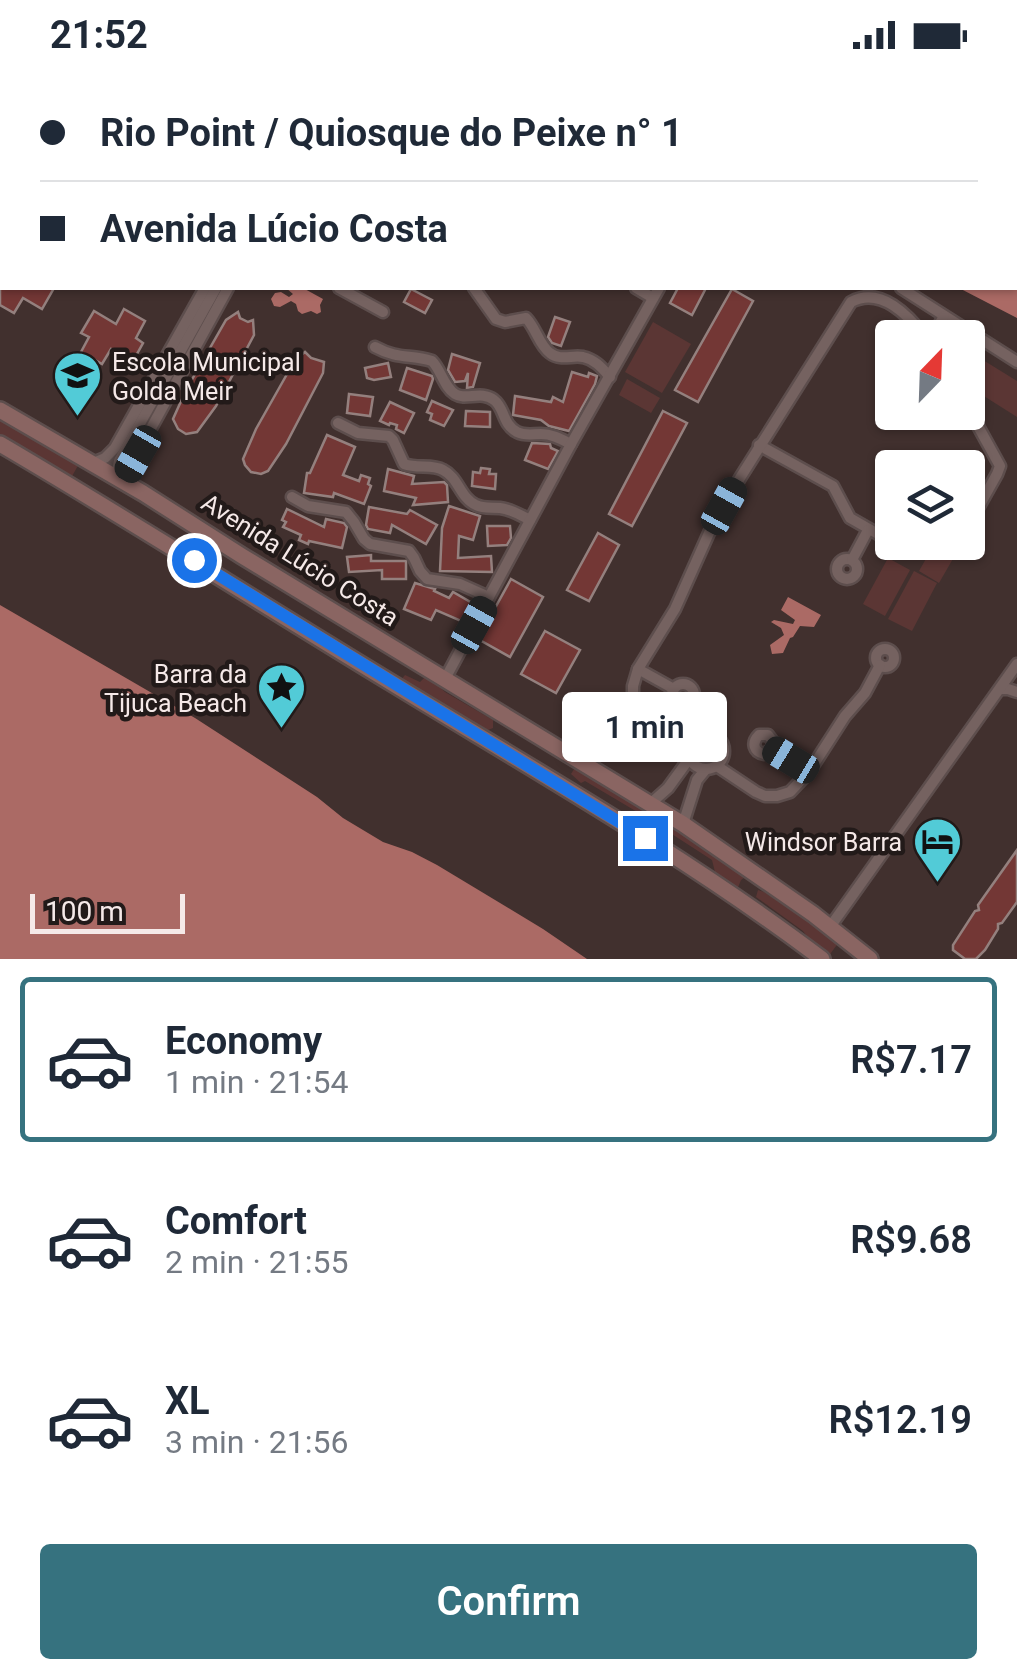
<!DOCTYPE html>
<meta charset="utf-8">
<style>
body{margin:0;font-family:Roboto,sans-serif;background:#f6f6f7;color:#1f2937;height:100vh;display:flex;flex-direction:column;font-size:38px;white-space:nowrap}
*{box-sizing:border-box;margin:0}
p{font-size:32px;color:#747a83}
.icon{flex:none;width:55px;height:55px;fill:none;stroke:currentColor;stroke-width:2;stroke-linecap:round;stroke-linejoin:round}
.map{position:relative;height:889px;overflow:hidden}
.side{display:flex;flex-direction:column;background:#fff;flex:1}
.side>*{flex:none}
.banner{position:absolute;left:0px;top:0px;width:1018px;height:220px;box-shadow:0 2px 8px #0004;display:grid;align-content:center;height:220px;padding:0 40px;background:#fff}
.needle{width:65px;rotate:23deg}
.buttons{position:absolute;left:875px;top:250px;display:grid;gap:20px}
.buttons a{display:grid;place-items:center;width:110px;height:110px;border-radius:10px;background:#fff;box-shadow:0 2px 8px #0004;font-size:50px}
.scale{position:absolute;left:30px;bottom:25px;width:155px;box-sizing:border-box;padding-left:10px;border:5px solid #f5e9e8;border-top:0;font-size:28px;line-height:35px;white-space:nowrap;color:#f5e9e8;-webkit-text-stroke:8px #221a19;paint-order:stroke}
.end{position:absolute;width:45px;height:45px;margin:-22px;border:12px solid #1a73e8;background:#fff;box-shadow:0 0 0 5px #fff}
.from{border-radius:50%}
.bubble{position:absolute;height:70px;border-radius:10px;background:#fff;box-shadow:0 2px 8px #0004;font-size:32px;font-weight:600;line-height:70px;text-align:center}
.car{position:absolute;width:30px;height:60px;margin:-30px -15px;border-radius:12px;box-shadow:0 0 8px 2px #0007;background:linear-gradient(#222 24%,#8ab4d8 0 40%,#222 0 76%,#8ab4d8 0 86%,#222 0)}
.banner b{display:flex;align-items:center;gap:35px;height:95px;font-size:38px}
.banner b+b{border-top:2px solid #e0e1e3}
.banner i{width:25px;height:25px;background:#1f2937}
ul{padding:18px 0 0;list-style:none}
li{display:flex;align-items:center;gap:30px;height:165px;margin:0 20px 15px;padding:0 20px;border:5px solid transparent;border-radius:10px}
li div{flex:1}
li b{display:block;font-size:38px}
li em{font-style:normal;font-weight:600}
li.selected{border-color:#36727f}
li>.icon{width:90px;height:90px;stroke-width:1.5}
.primary-button{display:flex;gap:20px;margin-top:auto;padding:20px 40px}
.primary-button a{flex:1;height:115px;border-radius:10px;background:#36727f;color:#fff;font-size:40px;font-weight:600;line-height:115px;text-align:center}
.status{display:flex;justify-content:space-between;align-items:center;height:70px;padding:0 50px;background:#fff;direction:ltr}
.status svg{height:28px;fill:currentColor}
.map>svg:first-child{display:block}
</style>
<div class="status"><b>21:52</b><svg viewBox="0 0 49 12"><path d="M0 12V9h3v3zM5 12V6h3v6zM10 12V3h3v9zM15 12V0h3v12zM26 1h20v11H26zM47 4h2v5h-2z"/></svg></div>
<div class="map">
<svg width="1017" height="889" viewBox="0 0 1017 889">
<rect width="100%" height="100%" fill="#41302e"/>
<!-- green -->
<g fill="#5b3634">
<path d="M653,252L691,274L662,323L625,302Z"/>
<path d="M983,290L1017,311V347L968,316Z"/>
<path d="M627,309L660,328L651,343L619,325Z"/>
<path d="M0,346L80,392L71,408L0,367Z"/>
<path d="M935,473H945L958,480L939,513L919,501Z"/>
<path d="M888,488L910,500L885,546L863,534Z"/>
<path d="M914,501L937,513L912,561L888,549Z"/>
<path d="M405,605L420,612L427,605L445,622L493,650V658L488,660L401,610Z"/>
<path d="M576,696L658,746L748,805L741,810L737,820L716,806L712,790L647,748L640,753L636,752L639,743L585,711L581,713L571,704Z"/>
<path d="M758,820L764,822L839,872L828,887L813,874L803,861L756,827Z"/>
</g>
<!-- water -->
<g fill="#ab6a65">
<path d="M1015,202L1017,203V248L959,218H1015Z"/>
<path d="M286,218H303L323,229L320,235L321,242L317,244L311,241L302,244L298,241L296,234L291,231L280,237L274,236L271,229L275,223L281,222L289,227L293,224Z"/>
<path d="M788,527L821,545L814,557L800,556L793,567L790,568L783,583L772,584L770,575L784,565L781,558L771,552L774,550L793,554L795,550L781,540Z"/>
<path d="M0,535L195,648L317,727L343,748L383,772L412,782L437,795L543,859L587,889H0Z"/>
</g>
<!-- building -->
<g fill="#733735" stroke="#94807e" stroke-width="2.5">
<path d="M0,218H54L42,239L23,228L14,243L0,235Z"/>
<path d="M678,218H706L692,245L670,233Z"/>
<path d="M411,219L432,230L425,243L404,232Z"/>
<path d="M732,219L753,231L698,332L675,320Z"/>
<path d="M124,239L145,251L136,268L143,273L133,291L111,279L102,294L81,282L89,267L81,263L94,241L116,254Z"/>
<path d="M238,242L240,248L248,252L253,250L254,265L216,336L197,362L186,364L178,359L173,349L186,320L226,250Z"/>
<path d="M555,247L570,252L561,276L552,273L548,267Z"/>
<path d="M305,282L311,288L324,292L323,303L286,374L268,401L261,404L251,402L245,395L243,389L256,359L295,290Z"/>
<path d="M452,284L480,293L473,317L467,318L468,303L465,311L455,312L448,300Z"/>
<path d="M388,293L391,307L374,310L367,308L365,298Z"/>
<path d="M407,298L432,306L433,309L426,330L400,320Z"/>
<path d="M572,302L588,307L589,303L597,306L595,314L569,361L549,356L541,350L513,345L515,326L551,332L553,327L563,332Z"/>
<path d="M349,324L373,327L370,346L347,343Z"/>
<path d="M432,331L453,340L444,356L430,350L432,344L427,342Z"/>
<path d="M390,332L414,343L404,363L396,359L397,355L390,353L389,355L380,351Z"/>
<path d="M466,341L490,342V357L465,356Z"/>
<path d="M663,341L687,353L632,456L609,444Z"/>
<path d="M327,365L355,377L343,405L359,411L361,405L370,408L368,414L371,416L364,434L334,423L333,427L304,423L307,403H310Z"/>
<path d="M532,373L550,374L551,378L558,381L548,399L525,390Z"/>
<path d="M481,398L490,399L489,404H496L495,419L472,416L473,402L480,403Z"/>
<path d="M388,399L414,406L412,414L444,412L447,415L448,432L413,435L416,428L384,421Z"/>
<path d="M449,436L480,446L473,470L459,466L458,488L491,486L492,502L440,501L442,458Z"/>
<path d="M369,437L407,444L410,440L437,455L426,474L392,455L390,463L368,459L366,455Z"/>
<path d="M287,439L324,457L326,449L344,453L347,457L342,478L309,471L308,474L299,470L301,465L283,457L286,452L282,450Z"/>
<path d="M487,456H510L511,468L507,475L488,476Z"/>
<path d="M598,463L619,475L589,531L567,520Z"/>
<path d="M371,485V491H406V509H382V500L349,502L347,487Z"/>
<path d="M511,509L543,527L510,587L478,569Z"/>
<path d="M415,513L435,519L434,521L449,528L453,522L472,533L461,551L436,540L431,550L404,539Z"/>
<path d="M545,561L580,580L556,623L521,604Z"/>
<path d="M1017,780V832L1002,853L998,854V859L985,880L976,889H965L953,880V875L975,841L979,840L978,835Z"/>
</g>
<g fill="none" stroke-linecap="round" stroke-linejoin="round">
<defs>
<g id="street">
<path d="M399,0L404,2"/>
<path d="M571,0V2"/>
<path d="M327,2L330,0"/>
<path d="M347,2L349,0"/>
<path d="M481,2L483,0"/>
<path d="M840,2L843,0"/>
<path d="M1015,20L1017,18"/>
<path d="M1015,113L1017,111"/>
<path d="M339,218L383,242"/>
<path d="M474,218L496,249L505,252L526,248C536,258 539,275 550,283C560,291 572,285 583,287C596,290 602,298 610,307"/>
<path d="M636,218L653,228"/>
<path d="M901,218L1017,292"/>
<path d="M932,268L944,246"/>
<path d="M375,277C399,290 409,284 432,291C441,300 444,317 455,324C466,331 481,320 494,330C505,338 502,354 517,362C525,366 532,364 541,364C552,364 561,369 571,374"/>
<path d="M968,338L1000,396L997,404L968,456"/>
<path d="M338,353L358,363L389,366L393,370L404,394C417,399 432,394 443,400C459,408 460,428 476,435C484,439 491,437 500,438C511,439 520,445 530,450"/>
<path d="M759,375L833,416L850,448L892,472"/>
<path d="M93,393L105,388L115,378L205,218"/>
<path d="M116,407L119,391L216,218"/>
<path d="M122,411L228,218"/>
<path d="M292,427L308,436L346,442L354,452L364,469L370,474L409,481L414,488L420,501L427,509L460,514L489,527"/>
<path d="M893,472L904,476L917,472"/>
<circle cx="847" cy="499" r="10"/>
<path d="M852,490L868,460"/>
<circle cx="885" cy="588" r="9"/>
<path d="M638,599L674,619"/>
<path d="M445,609L571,374L659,218"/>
<circle cx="683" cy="625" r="11"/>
<path d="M1000,619H1008L1017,622"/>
<circle cx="706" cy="681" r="18"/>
<path d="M688,676L653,660L638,644L633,632V616L638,599L675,539L709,463L740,408L851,232C881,216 908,245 926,268"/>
<path d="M772,679L764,684C754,682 751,673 759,665H768L774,673L772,679L809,702"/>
<path d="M717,696L756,722L765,726H777L790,722L809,702L845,646L865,623L880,595"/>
<path d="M650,734L668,718L689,689"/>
<path d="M683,754L697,710L706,699"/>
<path d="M830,857L1017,594"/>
</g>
<g id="secondary">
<path d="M786,0L789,2"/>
<path d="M1015,147L1017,148"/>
<path d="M0,340L143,423L242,486L683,754L813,844L870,889"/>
<path d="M0,374C133,452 263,535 395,615C539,703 687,787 822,889"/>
</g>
</defs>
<!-- street casing -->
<use href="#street" stroke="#5d4e4d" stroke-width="15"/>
<!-- secondary casing -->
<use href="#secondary" stroke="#5d4e4d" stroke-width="20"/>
<!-- street -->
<use href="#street" stroke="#756260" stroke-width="10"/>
<!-- secondary -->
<use href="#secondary" stroke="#8a6562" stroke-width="15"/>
</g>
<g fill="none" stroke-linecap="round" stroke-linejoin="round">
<!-- route -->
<path stroke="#1a73e8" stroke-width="12" d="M194,490L645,768"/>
</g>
<!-- icons -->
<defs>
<symbol id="school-pin" viewBox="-11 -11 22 30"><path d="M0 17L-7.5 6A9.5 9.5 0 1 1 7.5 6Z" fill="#52cbd7" stroke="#221a19"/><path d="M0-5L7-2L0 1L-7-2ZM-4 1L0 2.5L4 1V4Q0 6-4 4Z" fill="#111"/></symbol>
<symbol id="sight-pin" viewBox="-11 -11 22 30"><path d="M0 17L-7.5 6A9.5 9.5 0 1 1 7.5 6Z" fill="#52cbd7" stroke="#221a19"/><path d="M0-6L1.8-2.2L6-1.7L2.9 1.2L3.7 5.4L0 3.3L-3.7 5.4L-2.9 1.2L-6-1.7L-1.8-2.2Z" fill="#111"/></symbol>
<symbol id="hotel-pin" viewBox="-11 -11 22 30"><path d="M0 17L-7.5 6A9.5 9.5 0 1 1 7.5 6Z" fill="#52cbd7" stroke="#221a19"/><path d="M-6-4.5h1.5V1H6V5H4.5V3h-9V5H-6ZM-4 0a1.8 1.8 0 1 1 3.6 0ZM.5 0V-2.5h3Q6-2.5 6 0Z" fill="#111"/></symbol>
</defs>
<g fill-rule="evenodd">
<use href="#school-pin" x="50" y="278" width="55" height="75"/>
<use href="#sight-pin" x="254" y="590" width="55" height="75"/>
<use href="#hotel-pin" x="910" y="744" width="55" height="75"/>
</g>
<g text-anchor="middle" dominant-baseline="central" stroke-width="9" stroke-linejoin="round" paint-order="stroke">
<!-- poi labels -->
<g font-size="25" fill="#f5e9e8" stroke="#221a19" text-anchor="end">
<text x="112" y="292" text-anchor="start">Escola Municipal<tspan x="112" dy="29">Golda Meir</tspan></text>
<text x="247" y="604">Barra da<tspan x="247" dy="29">Tijuca Beach</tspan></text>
<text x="902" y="772">Windsor Barra</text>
</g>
<!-- street labels -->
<g font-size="25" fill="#f5e9e8" stroke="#221a19">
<text transform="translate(300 490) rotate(32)">Avenida Lúcio Costa</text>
</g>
</g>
</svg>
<div class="buttons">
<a><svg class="needle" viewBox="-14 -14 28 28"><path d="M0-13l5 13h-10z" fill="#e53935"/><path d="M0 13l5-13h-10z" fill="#747a83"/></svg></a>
<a><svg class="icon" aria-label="layers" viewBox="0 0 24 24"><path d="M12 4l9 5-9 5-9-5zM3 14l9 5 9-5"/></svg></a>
</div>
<div class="scale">100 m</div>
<i class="end from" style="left:194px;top:490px"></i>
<i class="end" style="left:645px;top:768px"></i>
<div class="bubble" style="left:562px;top:622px;width:165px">1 min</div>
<i class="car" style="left:138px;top:384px;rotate:210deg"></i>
<i class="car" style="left:724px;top:436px;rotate:29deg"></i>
<i class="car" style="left:474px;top:555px;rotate:29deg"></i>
<i class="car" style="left:791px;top:690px;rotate:301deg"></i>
<div class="banner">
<b><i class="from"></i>Rio Point / Quiosque do Peixe n° 1</b>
<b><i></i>Avenida Lúcio Costa</b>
</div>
</div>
<section class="side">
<ul>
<li class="selected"><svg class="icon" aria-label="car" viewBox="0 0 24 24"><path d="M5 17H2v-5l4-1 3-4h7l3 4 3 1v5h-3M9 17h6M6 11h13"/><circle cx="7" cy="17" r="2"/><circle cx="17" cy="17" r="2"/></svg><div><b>Economy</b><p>1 min · 21:54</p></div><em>R$7.17</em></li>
<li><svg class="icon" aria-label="car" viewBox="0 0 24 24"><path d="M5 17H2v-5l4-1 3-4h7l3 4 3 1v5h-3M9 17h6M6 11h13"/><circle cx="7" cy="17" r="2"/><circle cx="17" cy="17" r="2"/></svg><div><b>Comfort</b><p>2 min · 21:55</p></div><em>R$9.68</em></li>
<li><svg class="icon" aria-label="car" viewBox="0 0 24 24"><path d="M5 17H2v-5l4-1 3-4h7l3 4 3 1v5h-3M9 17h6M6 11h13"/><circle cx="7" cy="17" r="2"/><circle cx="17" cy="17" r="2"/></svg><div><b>XL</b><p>3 min · 21:56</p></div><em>R$12.19</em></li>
</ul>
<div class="primary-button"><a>Confirm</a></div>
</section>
